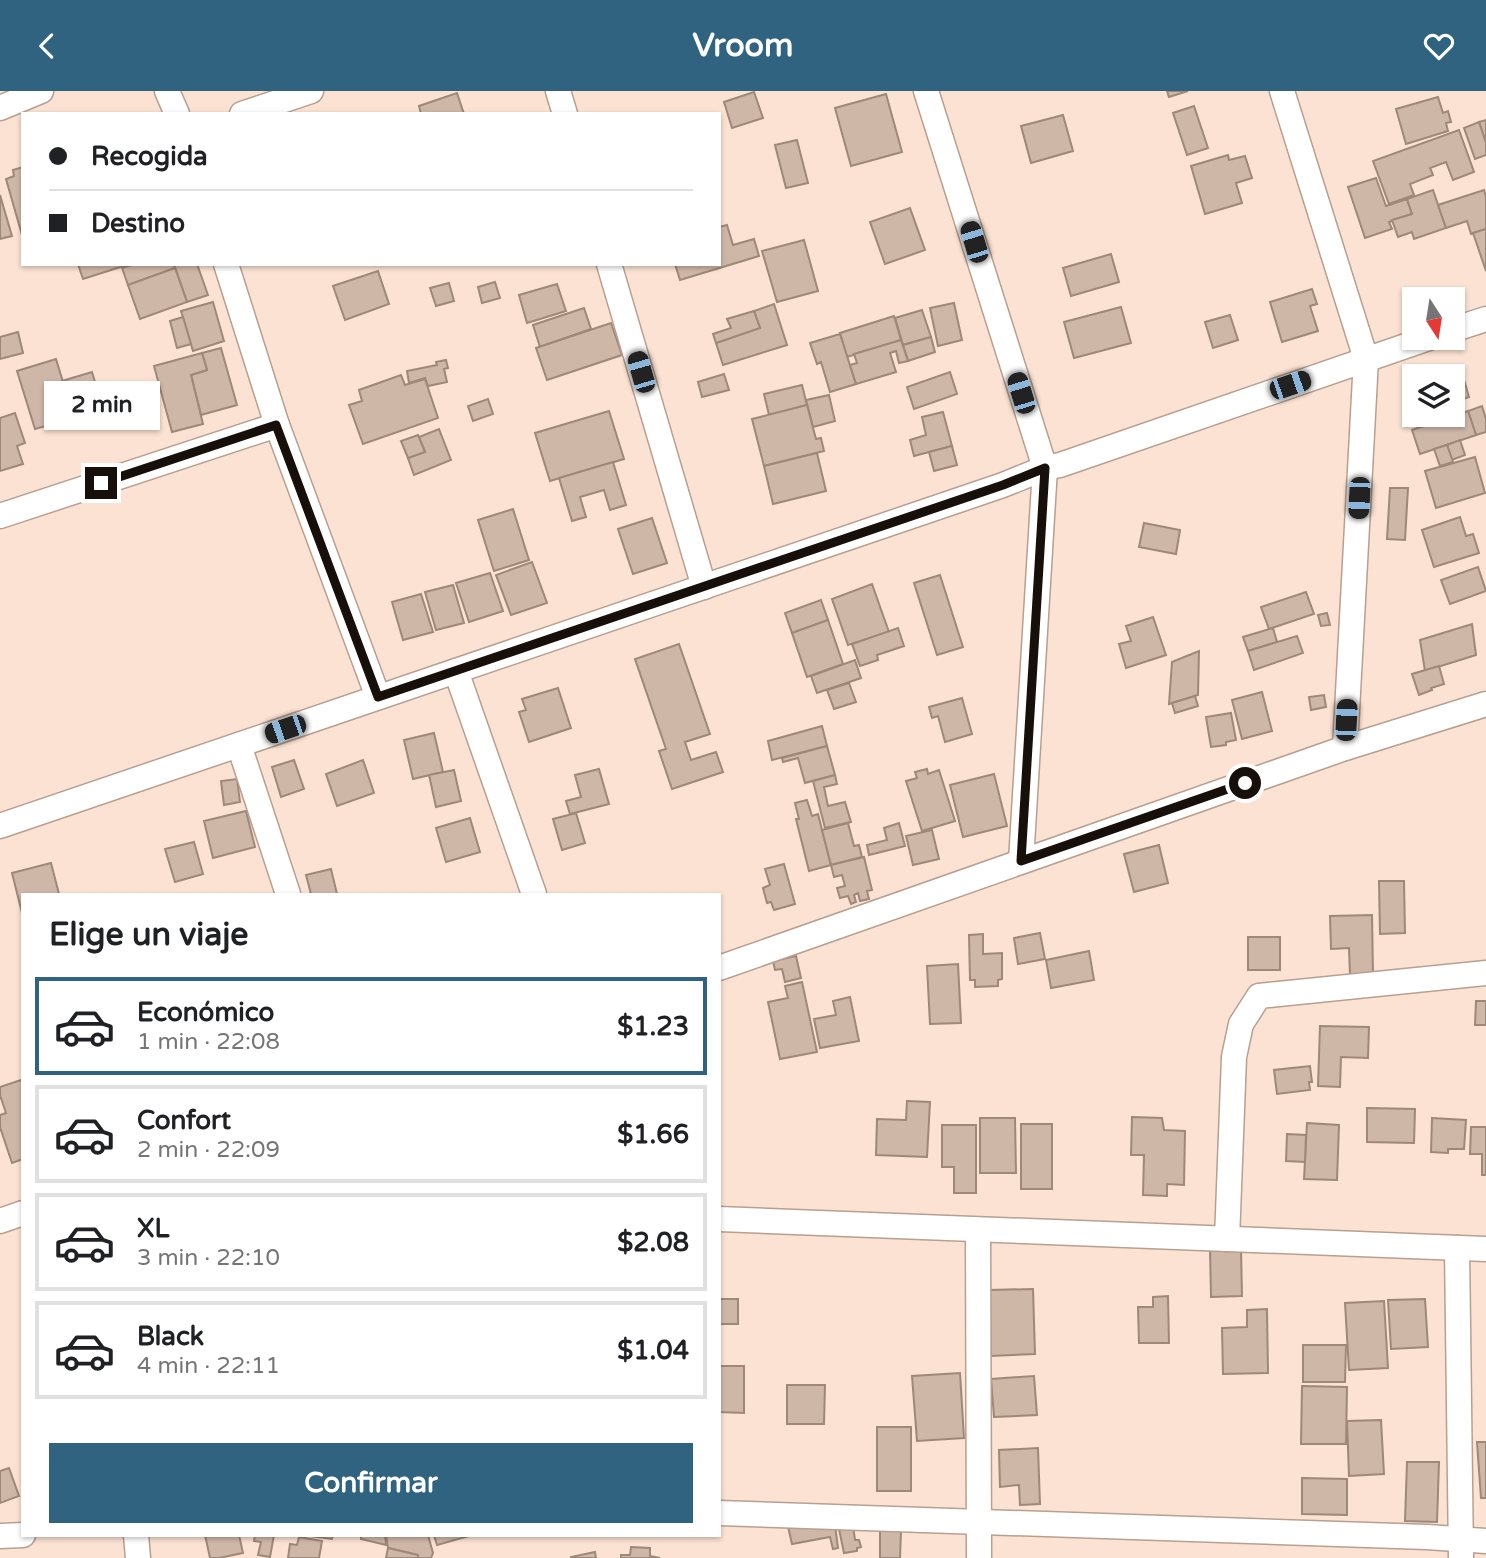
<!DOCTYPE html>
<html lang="es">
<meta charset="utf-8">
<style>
body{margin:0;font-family:"Varela Round",sans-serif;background:#f6f6f6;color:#202124;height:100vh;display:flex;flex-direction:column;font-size:26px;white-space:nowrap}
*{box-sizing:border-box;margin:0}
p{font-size:23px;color:#757577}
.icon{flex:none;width:38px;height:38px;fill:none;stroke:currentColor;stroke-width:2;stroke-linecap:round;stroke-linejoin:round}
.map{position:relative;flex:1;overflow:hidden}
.drawer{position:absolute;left:21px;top:802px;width:700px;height:644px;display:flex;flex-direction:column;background:#fff;border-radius:0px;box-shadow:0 2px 5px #0004}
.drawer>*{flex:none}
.top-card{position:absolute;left:21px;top:21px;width:700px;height:154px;border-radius:0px;box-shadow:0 2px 5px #0004;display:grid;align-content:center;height:154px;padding:0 28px;background:#fff}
.needle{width:46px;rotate:168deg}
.fabs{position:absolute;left:1402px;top:196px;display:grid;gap:14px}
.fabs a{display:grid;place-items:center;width:63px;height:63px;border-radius:0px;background:#fff;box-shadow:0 2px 5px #0004;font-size:35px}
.end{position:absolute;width:32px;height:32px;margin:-16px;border:9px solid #170f09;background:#fff;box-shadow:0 0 0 4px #fff}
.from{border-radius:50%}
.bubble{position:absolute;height:49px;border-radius:0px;background:#fff;box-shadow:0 2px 5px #0004;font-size:23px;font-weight:700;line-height:49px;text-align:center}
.car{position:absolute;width:21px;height:42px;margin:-21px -10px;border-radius:9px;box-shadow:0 0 5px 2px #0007;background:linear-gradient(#222 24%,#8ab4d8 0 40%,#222 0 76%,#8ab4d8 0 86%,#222 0)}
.top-card b{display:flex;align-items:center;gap:24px;height:66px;font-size:26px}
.top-card b+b{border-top:2px solid #e0e0e0}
.top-card i{width:18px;height:18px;background:#202124}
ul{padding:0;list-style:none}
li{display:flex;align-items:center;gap:21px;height:98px;margin:0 14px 10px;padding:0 14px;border:4px solid #e0e0e0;border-radius:0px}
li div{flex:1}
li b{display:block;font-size:26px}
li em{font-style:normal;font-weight:700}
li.active{border-color:#2f6380}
li>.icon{width:63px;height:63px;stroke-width:1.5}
h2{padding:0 28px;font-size:32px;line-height:84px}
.action{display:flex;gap:14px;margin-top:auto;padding:14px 28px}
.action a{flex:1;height:80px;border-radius:0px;background:#2f6380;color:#fff;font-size:28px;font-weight:700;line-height:80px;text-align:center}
header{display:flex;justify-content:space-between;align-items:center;height:91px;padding:0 28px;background:#2f6380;color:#fff;font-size:32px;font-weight:700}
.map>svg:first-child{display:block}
</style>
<header><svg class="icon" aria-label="back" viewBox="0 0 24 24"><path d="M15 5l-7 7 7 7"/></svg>Vroom<svg class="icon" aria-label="heart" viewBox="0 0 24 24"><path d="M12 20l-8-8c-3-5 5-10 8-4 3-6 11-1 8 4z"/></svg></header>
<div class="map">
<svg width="1486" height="1467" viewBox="0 0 1486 1467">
<rect width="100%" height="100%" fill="#fbe2d2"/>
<!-- building -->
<g fill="#cfb7a8" stroke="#9e8879" stroke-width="2">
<path d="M1167,0H1188L1169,6Z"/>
<path d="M754,1L763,27L732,37L724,11Z"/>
<path d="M457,2L464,23H421L419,15Z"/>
<path d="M886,3L902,61L851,75L835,17Z"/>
<path d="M1438,6L1443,22L1448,20L1451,31L1446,32L1448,40L1406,53L1396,18Z"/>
<path d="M1194,15L1208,57L1187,64L1173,22Z"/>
<path d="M1063,24L1073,60L1031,72L1021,35Z"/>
<path d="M1486,29V52L1479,31Z"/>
<path d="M1479,31L1486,52V64L1475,68L1464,37Z"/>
<path d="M1459,39L1474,81L1453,89L1446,71L1430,77L1433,84L1410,93L1414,104L1389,113L1373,70Z"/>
<path d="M797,49L808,92L786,97L775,54Z"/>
<path d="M1228,64L1229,69L1245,65L1252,87L1236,92L1242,112L1205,123L1191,75Z"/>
<path d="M23,76V144H22L6,88L14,85L13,79Z"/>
<path d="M1376,87L1386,115L1407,108L1412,123L1389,131L1392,138L1365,147L1348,96Z"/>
<path d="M1433,99L1446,137L1414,148L1412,141L1398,146L1392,129L1412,123L1407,108Z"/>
<path d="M1484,99L1486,106V138L1471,143L1467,130L1446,137L1438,114Z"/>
<path d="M0,104L12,145L0,148Z"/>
<path d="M910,117L925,159L885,173L870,131Z"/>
<path d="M727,134L733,154L754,148L759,165L680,189L675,173H719V136Z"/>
<path d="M1486,138V180L1473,142Z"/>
<path d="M804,149L818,200L777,211L762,160Z"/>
<path d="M1111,163L1119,191L1071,205L1063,177Z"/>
<path d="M78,173H130L83,188Z"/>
<path d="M135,173H173L175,177L128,194L122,177Z"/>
<path d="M174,173H197L208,204L187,211Z"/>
<path d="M175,177L187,211L140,228L128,194Z"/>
<path d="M378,180L389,213L345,229L333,195Z"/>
<path d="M495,191L500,207L482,212L478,196Z"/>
<path d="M449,192L454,210L436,215L430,197Z"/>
<path d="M557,193L566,220L527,232L519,204Z"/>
<path d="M1312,198L1317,213L1310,215L1318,240L1282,251L1270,211Z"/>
<path d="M213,211L224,250L193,260L181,220Z"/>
<path d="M954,212L962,249L938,255L930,217Z"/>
<path d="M774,213L787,254L723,274L716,252L760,237L754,220Z"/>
<path d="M1121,216L1131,252L1074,267L1064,231Z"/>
<path d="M584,217L591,238L540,256L533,234Z"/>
<path d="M922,219L931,246L903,254L895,227Z"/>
<path d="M754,220L760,237L716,252L713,243L731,237L727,228Z"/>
<path d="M1230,224L1238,249L1213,257L1205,231Z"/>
<path d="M894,225L901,249L847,266L840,242Z"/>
<path d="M183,226L191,253L177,257L170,230Z"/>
<path d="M611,232L622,264L547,289L536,257Z"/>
<path d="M18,241L23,262L0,268V246Z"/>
<path d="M840,243L856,293L830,301L821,271L817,273L810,252Z"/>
<path d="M931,246L935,261L908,270L903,254Z"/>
<path d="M901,249L908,270L899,272L896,260L890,262L896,281L856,293L850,274L857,272L854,263Z"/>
<path d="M221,257L237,314L201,324L191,284L207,279L202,262Z"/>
<path d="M202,262L207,279L191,284L203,333L172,341L154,275Z"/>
<path d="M56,268L74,327L35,338L17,280Z"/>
<path d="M446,269L448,277L444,278L447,291L428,295L425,287L409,292L407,280L437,274L436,271Z"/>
<path d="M1461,278L1469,306L1463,308L1464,312L1454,315L1452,310V285H1440L1439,284Z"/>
<path d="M92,281L103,317L74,327L62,290Z"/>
<path d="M950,281L957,303L914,318L907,296Z"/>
<path d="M724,283L729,299L702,306L698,291Z"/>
<path d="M401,284L405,294L425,288L438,327L363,353L349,314L362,310L359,299Z"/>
<path d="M802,294L807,314L769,324L764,303Z"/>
<path d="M829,304L835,330L813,336L806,309Z"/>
<path d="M488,308L493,323L473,330L468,315Z"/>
<path d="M807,314L816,348L821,347L824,360L764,375L752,328Z"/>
<path d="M1482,315L1486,328V341L1476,344L1468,320Z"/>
<path d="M609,320L624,368L550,390L535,342Z"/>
<path d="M1468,320L1476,344L1420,363L1412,339Z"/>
<path d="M943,321L952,355L914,365L910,349L926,344L922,326Z"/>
<path d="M15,322L25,352L17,355L23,373L0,380V327Z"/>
<path d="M439,338L451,369L414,384L408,367L425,361L419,346Z"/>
<path d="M418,344L425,361L408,367L401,350Z"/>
<path d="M1460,349L1465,364L1452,369L1447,354Z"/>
<path d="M1447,354L1453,371L1440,375L1434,358Z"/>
<path d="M952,355L957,374L934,380L929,361Z"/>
<path d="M817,362L826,400L773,413L764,375Z"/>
<path d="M1475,366L1485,402L1436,417L1425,380Z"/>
<path d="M613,371L626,414L610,419L604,399L580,406L586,426L572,430L559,387Z"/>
<path d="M1390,397H1408L1405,449L1387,448Z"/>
<path d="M513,418L529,469L494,480L478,429Z"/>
<path d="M1460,426L1466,445L1473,443L1479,462L1434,476L1422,439Z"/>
<path d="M652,427L667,472L633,483L618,438Z"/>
<path d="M1144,432L1180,439L1176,463L1139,456Z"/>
<path d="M532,471L547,512L511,524L496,484Z"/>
<path d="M1478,476L1486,500L1450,513L1441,489Z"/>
<path d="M490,482L503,520L469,531L456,492Z"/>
<path d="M940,484L963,556L937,564L914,492Z"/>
<path d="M872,493L889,541L848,554L832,508Z"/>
<path d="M453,494L464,532L436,539L425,501Z"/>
<path d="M1306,501L1314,523L1269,538L1261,516Z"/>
<path d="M421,503L433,541L403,549L392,511Z"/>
<path d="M821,509L828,529L792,542L785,522Z"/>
<path d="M1327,522L1330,534L1321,535L1318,524Z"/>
<path d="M1153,526L1166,564L1126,577L1119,553L1131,550L1126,535Z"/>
<path d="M828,529L843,573L807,586L792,542Z"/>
<path d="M1472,533L1476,564L1425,580L1420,549Z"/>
<path d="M898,537L904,555L877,564L878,569L860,575L852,553Z"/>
<path d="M1273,537L1277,551L1248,560L1243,546Z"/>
<path d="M1297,545L1303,562L1254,579L1248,560Z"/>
<path d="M679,553L710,643L685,651L691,669L716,661L723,681L672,698L659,660L666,658L635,568Z"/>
<path d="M1199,560L1198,604L1169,613L1172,571Z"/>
<path d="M855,569L861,587L817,602L811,585Z"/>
<path d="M1439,575L1444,593L1431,597L1432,599L1419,604L1412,583Z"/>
<path d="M849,592L856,611L834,618L827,599Z"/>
<path d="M558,597L571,637L529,651L519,621L526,619L522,608Z"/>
<path d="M1262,601L1272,640L1242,648L1232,609Z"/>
<path d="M1324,604L1326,616L1311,619L1309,606Z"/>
<path d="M1195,605L1198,615L1175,622L1172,612Z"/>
<path d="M962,607L972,643L945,651L938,625L932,627L929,616Z"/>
<path d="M1231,622L1236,649L1226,651V654L1211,656L1206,626Z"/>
<path d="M822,635L827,655L772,669L768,650Z"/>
<path d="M434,642L443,681L413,688L404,649Z"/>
<path d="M827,655L835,684L805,692L798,667L783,671L782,667Z"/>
<path d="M294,669L304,698L281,706L272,676Z"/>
<path d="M363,669L374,702L337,715L326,683Z"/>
<path d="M599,678L609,713L570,723L566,710L581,706L575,684Z"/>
<path d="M927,678L928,683L939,679L955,730L922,740L906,690L917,687L915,681Z"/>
<path d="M454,679L461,710L436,716L429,684Z"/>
<path d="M994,683L1007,735L963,746L950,694Z"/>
<path d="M835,684L837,693L824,696L828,715L845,711L851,731L825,737L813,690Z"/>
<path d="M237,688L240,711L224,714L221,690Z"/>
<path d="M807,709L812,725L818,723L831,774L809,780L796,728H799L795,712Z"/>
<path d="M246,720L255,756L213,767L204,730Z"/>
<path d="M576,722L585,752L562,759L553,728Z"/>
<path d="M470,727L480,761L446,771L436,737Z"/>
<path d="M848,732L854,755L859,754L862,766L831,774L822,739Z"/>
<path d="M899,732L905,755L869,764L867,754L887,749L884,737Z"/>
<path d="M932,739L939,768L913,774L906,745Z"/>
<path d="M194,751L203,783L175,791L165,758Z"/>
<path d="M1159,754L1168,792L1134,801L1124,763Z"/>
<path d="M864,766L872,799L867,800L869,808L860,810L858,802L854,804L856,811L851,813L848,805L840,807L837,797L845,795L842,784L834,786L831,774Z"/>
<path d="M51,772L59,803H23V826L12,782Z"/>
<path d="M784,773L795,813L774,819L771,811L767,812L763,797L770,794L765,778Z"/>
<path d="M331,778L337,803H311L306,784Z"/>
<path d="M1379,790H1404L1405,842L1380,843Z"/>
<path d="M1372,824L1373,883L1350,884L1349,857L1331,858L1330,825Z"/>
<path d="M1040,842L1045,868L1018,873L1014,847Z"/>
<path d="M983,843V863L1002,862V888L998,889V895L975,896V889H970L969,844Z"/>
<rect x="1248" y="846" width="32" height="33"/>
<path d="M1089,860L1094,889L1051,897L1046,869Z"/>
<path d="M796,865L801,887L785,891L782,878L775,879L773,870Z"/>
<path d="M958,873L961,932L930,933L927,875Z"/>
<path d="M802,891L817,961L780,968L768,911L788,907L785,895Z"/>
<path d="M850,906L859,950L820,957L814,928L836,924L833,910Z"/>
<path d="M1476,910H1486V934H1475Z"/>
<path d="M1320,935L1369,936L1368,967L1341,966L1340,996L1318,995Z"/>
<path d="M1310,975L1312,991H1309L1310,999L1277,1003L1274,979Z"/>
<path d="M21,989L23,993V1068L12,1072L0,1036V1024L6,1022L0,1004V996Z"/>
<path d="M907,1010L930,1011L927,1066L876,1064L877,1028L906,1029Z"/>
<path d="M1367,1017L1415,1018L1414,1052L1367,1051Z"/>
<path d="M1132,1026L1162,1027L1164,1039L1185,1040L1184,1094L1167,1093V1105L1143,1104L1144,1064H1131Z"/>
<path d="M980,1027H1015L1016,1082H980Z"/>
<path d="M1432,1027L1466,1029L1464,1058H1448V1062L1431,1061Z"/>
<path d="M1307,1032L1339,1034L1337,1089L1304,1088Z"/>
<rect x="1021" y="1033" width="31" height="65"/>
<path d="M942,1034H976V1102H954V1076H942Z"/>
<path d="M1471,1036H1486V1084H1482V1063H1470Z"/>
<path d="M1287,1043L1306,1044L1305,1071L1286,1070Z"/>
<path d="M1241,1158L1242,1205L1211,1206L1210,1159Z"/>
<path d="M1033,1198L1035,1263L991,1265L989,1199Z"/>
<path d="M1168,1205L1169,1252H1139L1138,1216H1153V1206Z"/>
<rect x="719" y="1208" width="19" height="25"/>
<path d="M1425,1208L1428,1256L1391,1258L1388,1209Z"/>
<path d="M1384,1210L1388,1277L1349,1279L1345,1212Z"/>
<path d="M1267,1218L1268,1282L1223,1283L1222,1237L1247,1236V1219Z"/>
<path d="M1303,1254H1346L1345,1291H1303Z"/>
<path d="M719,1275H744V1322L719,1321Z"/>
<path d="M960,1282L964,1347L917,1350L912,1285Z"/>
<path d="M1034,1285L1037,1324L994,1326L991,1288Z"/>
<path d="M787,1294H825L824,1333H787Z"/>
<path d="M1302,1295L1347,1296L1346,1353H1301Z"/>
<path d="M1381,1329L1384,1383L1349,1385L1347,1330Z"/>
<rect x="877" y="1336" width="34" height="64"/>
<path d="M1477,1351H1486V1407H1481Z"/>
<path d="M1038,1357L1040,1413L1020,1414L1019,1394L1000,1396L999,1359Z"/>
<path d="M1407,1371H1439L1437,1431L1405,1430Z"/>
<path d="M9,1377L19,1405L0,1412V1380Z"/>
<path d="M1302,1387L1347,1388V1424L1302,1423Z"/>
<path d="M786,1427L835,1434L838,1457L833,1458L830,1446L792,1453Z"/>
<path d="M853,1435L855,1449H859L861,1456L857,1457V1460L844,1462L839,1438Z"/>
<path d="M880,1440H901L900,1467H880Z"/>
<path d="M205,1444H239L243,1462L219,1467H210Z"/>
<path d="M255,1444H274L270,1466L258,1464L261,1451L254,1450Z"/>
<path d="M301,1444H333L332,1448Z"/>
<path d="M361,1444H385L386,1454L361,1448Z"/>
<path d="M386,1444H428L433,1462L431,1467H418V1464L388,1457Z"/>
<path d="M434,1444H469V1445L437,1454Z"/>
<path d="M299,1446L322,1450L319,1467H288L290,1453L297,1454Z"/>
<path d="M631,1456L650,1457V1465L660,1467H621V1464H630Z"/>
<path d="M388,1457L418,1464V1467H386Z"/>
<path d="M595,1461L596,1467H571V1466Z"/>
</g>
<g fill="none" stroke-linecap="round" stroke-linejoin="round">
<defs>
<g id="minor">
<path d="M167,0L177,23"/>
<path d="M558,0L565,23"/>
<path d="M926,0L1045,377L1021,770"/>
<path d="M1282,0L1366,268L1345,657"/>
<path d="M0,17L41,0"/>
<path d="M242,23L311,0"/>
<path d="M226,173L277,334L378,606"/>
<path d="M609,173L704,496"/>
<path d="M1452,239L1486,228"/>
<path d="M0,425L277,334"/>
<path d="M456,580L534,803"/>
<path d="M239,654L288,803"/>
<path d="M0,735L1003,394L1045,377L1060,374L1429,247"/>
<path d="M719,877L1345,657L1486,613"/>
<path d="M719,1128L1486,1158"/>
<path d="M0,1130L23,1122"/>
<path d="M978,1139L979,1467"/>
<path d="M1227,1148L1234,966L1241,933L1259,905L1486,882"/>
<path d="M1457,1157L1461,1467"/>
<path d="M719,1422L1427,1446L1486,1450"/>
<path d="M136,1444L138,1467"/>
<path d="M0,1445L23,1444"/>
</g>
</defs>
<!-- minor casing -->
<use href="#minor" stroke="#b7a091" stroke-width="27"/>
<!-- minor -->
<use href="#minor" stroke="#fff" stroke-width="24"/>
</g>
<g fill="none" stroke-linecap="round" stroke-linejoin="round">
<!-- route -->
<path stroke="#170f09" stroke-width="9" d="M101,392L276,334L378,606L1003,394L1045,377L1021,770L1245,692"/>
</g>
</svg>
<div class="fabs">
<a><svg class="needle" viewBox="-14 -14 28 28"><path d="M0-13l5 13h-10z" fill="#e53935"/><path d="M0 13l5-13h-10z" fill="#757577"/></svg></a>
<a><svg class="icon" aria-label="layers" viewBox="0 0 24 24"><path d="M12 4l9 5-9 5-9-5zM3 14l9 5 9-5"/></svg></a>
</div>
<i class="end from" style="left:1245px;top:692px"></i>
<i class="end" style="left:101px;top:392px"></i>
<div class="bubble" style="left:44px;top:290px;width:116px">2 min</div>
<i class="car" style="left:974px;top:151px;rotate:343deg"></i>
<i class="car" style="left:641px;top:281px;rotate:344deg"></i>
<i class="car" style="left:1290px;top:294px;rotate:71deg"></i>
<i class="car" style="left:1021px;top:302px;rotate:343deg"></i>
<i class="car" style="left:1359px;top:407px;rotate:183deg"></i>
<i class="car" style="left:1346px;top:629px;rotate:3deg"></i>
<i class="car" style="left:285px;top:638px;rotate:251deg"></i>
<div class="top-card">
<b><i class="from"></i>Recogida</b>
<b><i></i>Destino</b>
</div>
<section class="drawer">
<h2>Elige un viaje</h2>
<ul>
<li class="active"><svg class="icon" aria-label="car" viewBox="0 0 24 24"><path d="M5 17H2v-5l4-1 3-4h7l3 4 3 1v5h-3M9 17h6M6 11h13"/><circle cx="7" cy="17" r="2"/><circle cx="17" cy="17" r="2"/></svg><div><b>Económico</b><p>1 min · 22:08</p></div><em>$1.23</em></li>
<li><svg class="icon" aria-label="car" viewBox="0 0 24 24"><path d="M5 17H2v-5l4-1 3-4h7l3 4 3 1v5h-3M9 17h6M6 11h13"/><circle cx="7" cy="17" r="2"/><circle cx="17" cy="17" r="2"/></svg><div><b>Confort</b><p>2 min · 22:09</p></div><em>$1.66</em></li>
<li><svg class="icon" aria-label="car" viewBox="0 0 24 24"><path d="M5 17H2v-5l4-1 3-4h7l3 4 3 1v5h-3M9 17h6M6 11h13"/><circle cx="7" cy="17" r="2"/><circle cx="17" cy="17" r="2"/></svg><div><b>XL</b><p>3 min · 22:10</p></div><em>$2.08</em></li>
<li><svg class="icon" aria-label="car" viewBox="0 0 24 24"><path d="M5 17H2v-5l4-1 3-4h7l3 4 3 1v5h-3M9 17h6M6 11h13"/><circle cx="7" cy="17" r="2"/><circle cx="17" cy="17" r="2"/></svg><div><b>Black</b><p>4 min · 22:11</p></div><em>$1.04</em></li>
</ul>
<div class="action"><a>Confirmar</a></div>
</section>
</div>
